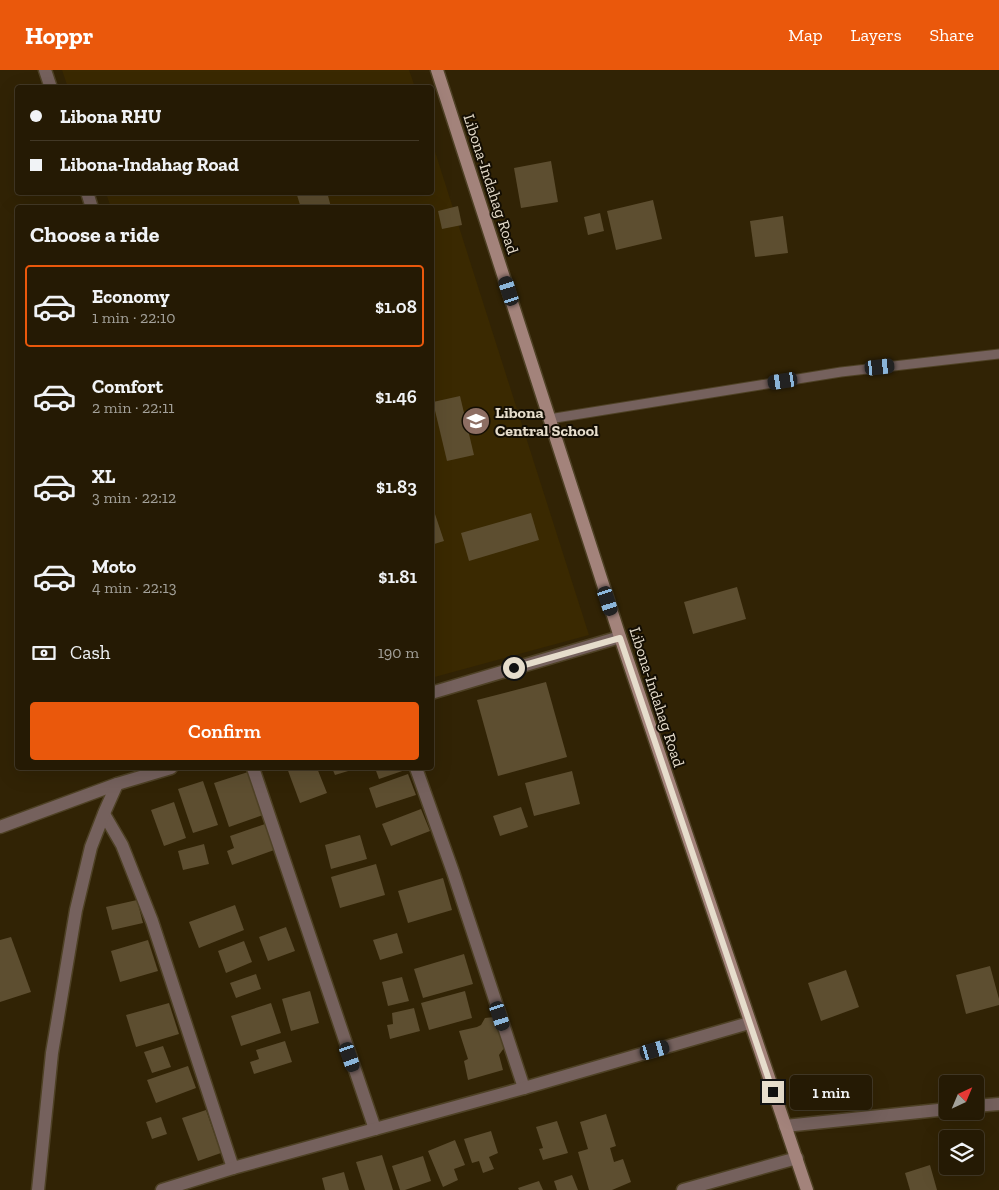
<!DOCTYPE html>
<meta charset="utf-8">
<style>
body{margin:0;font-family:"Zilla Slab",serif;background:#312713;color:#f1f3f6;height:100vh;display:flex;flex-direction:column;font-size:19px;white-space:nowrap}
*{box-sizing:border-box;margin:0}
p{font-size:16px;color:#a3a19a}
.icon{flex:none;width:28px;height:28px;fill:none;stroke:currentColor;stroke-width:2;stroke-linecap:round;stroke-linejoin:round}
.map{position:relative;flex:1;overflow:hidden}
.side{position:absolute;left:15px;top:135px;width:419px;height:565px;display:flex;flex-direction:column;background:#251a04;border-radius:5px;box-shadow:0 5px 20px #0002,0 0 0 1px #423826}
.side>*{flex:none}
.guide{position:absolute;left:15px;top:15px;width:419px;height:110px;border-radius:5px;box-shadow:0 5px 20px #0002,0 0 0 1px #423826;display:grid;align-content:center;height:110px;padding:0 15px;background:#251a04}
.needle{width:32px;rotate:44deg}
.buttons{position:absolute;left:939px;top:1005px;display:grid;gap:10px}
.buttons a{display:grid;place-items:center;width:45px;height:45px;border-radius:5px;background:#251a04;box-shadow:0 5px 20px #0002,0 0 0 1px #423826;font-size:25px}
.end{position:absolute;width:22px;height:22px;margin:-11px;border:6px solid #e6ddcc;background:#111;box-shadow:0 0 0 2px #111}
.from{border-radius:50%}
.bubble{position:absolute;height:35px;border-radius:5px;background:#251a04;box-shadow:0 5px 20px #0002,0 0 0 1px #423826;font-size:16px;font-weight:600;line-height:35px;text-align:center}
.car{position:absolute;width:15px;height:30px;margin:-15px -8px;border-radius:6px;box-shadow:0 0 4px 1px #0007;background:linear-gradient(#222 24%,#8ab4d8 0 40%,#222 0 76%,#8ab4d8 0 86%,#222 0)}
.guide b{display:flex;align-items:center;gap:18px;height:48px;font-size:19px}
.guide b+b{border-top:1px solid #423826}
.guide i{width:12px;height:12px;background:#f1f3f6}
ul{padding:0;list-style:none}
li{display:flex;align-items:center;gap:15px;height:82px;margin:0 10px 8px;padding:0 5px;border:2px solid transparent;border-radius:5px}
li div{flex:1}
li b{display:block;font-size:19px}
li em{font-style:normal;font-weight:600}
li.on{border-color:#ea580c}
li>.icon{width:45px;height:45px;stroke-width:1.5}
h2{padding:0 15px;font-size:22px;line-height:60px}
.pay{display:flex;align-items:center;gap:12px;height:55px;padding:0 15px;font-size:19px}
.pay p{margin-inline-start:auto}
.primary-button{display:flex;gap:10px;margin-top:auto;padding:10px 15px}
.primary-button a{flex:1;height:58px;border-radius:5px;background:#ea580c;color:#fff;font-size:20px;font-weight:600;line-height:58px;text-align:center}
header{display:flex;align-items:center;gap:30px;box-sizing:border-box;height:70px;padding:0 25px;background:#ea580c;color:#fff}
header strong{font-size:24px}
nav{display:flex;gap:28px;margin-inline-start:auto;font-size:18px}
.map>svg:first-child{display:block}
</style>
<header>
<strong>Hoppr</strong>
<nav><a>Map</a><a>Layers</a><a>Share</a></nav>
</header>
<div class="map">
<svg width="999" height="1120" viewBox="0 0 999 1120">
<rect width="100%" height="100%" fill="#312305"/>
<!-- built -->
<g fill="#3a2901">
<path d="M62,0H409L415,17L68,18Z"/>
<path d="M431,69L589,565L431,608V138H111L106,123L431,122Z"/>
</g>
<!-- building -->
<g fill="#5d4e30">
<path d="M551,91L558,132L521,138L514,98Z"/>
<path d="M296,122H327L331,137L341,134L342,138H301Z"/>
<path d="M653,130L662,169L616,180L607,141Z"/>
<path d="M458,136L462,155L442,159L438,141Z"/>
<path d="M600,143L604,161L588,165L584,147Z"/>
<path d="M783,146L788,183L755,187L750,151Z"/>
<path d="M460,326L474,385L447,391L433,332Z"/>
<path d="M431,432L444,471L431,475Z"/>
<path d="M531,443L539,470L469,491L461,463Z"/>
<path d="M737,517L746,549L693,564L684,532Z"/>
<path d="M546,612L567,687L498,706L477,630Z"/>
<path d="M287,698H317L327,723L300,733Z"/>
<path d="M332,698H358L335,705Z"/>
<path d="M375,698H411L379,709Z"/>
<path d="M572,701L580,734L534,746L525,713Z"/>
<path d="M248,702L263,745L229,757L214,713Z"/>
<path d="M408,704L416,725L376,738L369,718Z"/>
<path d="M203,711L218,755L193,763L178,719Z"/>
<path d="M174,732L186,768L164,776L151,740Z"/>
<path d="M521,737L528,757L500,766L493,746Z"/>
<path d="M421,739L430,761L391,776L382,754Z"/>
<path d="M268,753L277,779L232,795L227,781L234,778L230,766Z"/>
<path d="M360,765L367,789L331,799L325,775Z"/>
<path d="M204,774L209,794L183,800L178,781Z"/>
<path d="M376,794L385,825L340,838L331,807Z"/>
<path d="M443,808L452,840L408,853L398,821Z"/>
<path d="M137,830L143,853L112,860L106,837Z"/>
<path d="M235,835L244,860L199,878L189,852Z"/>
<path d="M286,857L295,881L268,891L259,867Z"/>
<path d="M397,863L403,883L380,890L373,870Z"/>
<path d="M11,867L31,922L0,932V870Z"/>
<path d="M148,870L158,901L120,912L111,881Z"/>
<path d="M244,871L252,892L226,903L218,881Z"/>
<path d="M464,884L473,914L423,928L414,899Z"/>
<path d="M990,896L999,929V935L966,944L956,905Z"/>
<path d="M846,900L859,937L821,951L808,913Z"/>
<path d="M256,904L261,919L236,928L230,913Z"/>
<path d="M402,907L409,931L388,936L382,912Z"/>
<path d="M310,921L319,953L291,961L282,929Z"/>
<path d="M465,921L472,948L429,960L421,933Z"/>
<path d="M169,933L179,964L136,977L126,945Z"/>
<path d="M271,933L281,963L241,976L231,946Z"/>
<path d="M414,938L420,961L390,969L387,955L393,954L392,943Z"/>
<path d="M494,947L501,959L504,968V978L499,985L503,1000L468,1010L464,991L468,989L459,961L477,957L481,955L485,948Z"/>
<path d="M285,971L292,992L254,1004L250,992L259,989L256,980Z"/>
<path d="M163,976L171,997L152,1003L144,982Z"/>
<path d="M188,996L196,1018L156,1033L147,1010Z"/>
<path d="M206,1040L221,1083L198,1091L182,1048Z"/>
<path d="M606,1044L616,1076L610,1078L614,1092L623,1089L631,1112L612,1120H589L578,1082L588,1079L580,1052Z"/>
<path d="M161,1047L167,1064L152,1069L146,1052Z"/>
<path d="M557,1051L568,1083L543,1090L539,1079L543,1078L536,1057Z"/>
<path d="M491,1061L498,1083L489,1087L494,1099L483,1103L479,1091L472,1093L464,1069Z"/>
<path d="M455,1070L465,1095L454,1099L458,1110L443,1117L428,1081Z"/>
<path d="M382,1085L393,1120H365L356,1092Z"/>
<path d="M423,1086L431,1111L405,1120H400L392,1096Z"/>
<path d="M930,1095L937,1120H910L905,1103Z"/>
<path d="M344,1102L349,1120H325L322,1108Z"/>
<path d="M572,1105L578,1120H557L554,1111Z"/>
<path d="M539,1111L543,1120H519L518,1118Z"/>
</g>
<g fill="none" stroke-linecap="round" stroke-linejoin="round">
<defs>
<path id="lane" d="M549,349L841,302L999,284"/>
<g id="street">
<path d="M45,0L51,18"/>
<path d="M87,122L92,138"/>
<path d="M431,623L620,567"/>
<path d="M253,698L375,1059"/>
<path d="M416,698L453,802L524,1018"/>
<path d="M104,744L122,775L152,851L233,1098"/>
<path d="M0,757L117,714"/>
<path d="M975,1036L999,1034"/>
<path d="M785,1056L948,1039"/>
<path d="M38,1120L52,983L76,840L91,777L105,741L117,714L171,698"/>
<path d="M162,1120L233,1098L524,1018L749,953"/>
<path d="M683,1120L797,1088"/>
</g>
<path id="secondary" d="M437,0L620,567L807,1120"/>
</defs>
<!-- lane casing -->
<use href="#lane" stroke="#4e4125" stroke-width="11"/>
<!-- street casing -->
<use href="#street" stroke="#4e4125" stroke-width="15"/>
<!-- secondary casing -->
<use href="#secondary" stroke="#4e4125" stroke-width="15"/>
<!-- lane -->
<use href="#lane" stroke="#75615d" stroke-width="9"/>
<!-- street -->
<use href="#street" stroke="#75615d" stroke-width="12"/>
<!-- secondary -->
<use href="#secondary" stroke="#a3837b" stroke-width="12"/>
</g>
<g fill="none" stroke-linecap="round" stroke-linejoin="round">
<!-- route -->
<path stroke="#e6ddcc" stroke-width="6" d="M514,598L620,568L773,1022"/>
</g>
<!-- icons -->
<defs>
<symbol id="school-disc" viewBox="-11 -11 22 22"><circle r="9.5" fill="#8d6e63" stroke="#140e03"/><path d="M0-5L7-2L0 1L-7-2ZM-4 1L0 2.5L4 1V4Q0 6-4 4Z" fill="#fff"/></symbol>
</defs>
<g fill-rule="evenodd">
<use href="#school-disc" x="460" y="335" width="32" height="32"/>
</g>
<g text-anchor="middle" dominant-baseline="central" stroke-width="4" stroke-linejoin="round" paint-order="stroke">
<!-- street labels -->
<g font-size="16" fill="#e6ddcc" stroke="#140e03">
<text transform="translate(491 114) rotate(72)">Libona-Indahag Road</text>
<text transform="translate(657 627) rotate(72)">Libona-Indahag Road</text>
</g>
<!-- poi labels -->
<g font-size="16" font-weight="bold" fill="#e6ddcc" stroke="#140e03" text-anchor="start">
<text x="495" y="342">Libona<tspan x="495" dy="18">Central School</tspan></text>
</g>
</g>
</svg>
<div class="buttons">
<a><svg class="needle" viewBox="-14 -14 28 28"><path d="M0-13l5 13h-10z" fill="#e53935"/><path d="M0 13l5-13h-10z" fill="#a3a19a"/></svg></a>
<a><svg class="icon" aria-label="layers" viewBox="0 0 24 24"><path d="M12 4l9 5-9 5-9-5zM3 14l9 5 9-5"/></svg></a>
</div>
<i class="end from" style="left:514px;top:598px"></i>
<i class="end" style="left:773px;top:1022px"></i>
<div class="bubble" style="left:790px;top:1005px;width:82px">1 min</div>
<i class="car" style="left:509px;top:221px;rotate:342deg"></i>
<i class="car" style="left:880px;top:297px;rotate:84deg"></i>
<i class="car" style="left:783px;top:311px;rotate:261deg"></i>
<i class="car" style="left:608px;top:531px;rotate:162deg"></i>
<i class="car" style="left:500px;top:946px;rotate:162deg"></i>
<i class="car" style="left:655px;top:980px;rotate:74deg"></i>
<i class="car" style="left:350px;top:987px;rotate:161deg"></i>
<div class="guide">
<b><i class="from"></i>Libona RHU</b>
<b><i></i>Libona-Indahag Road</b>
</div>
<section class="side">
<h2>Choose a ride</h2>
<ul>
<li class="on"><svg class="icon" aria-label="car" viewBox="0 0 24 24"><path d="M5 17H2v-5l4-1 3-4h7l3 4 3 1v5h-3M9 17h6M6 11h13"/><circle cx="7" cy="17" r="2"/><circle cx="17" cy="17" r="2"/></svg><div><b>Economy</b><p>1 min · 22:10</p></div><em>$1.08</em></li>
<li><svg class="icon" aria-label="car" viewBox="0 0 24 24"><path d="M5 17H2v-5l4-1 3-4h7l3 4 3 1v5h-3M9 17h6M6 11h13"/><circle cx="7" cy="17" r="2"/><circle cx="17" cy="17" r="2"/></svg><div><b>Comfort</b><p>2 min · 22:11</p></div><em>$1.46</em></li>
<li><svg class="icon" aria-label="car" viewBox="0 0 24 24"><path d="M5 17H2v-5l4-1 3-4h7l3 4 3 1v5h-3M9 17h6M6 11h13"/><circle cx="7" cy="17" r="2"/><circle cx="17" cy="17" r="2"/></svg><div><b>XL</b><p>3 min · 22:12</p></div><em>$1.83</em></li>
<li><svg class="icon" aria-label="car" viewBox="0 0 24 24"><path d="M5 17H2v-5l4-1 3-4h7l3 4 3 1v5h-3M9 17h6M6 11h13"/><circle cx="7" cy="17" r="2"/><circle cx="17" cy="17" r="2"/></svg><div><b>Moto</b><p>4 min · 22:13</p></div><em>$1.81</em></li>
</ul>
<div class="pay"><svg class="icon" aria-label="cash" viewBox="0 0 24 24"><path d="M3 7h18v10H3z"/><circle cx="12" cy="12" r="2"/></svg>Cash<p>190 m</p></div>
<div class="primary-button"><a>Confirm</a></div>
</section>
</div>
